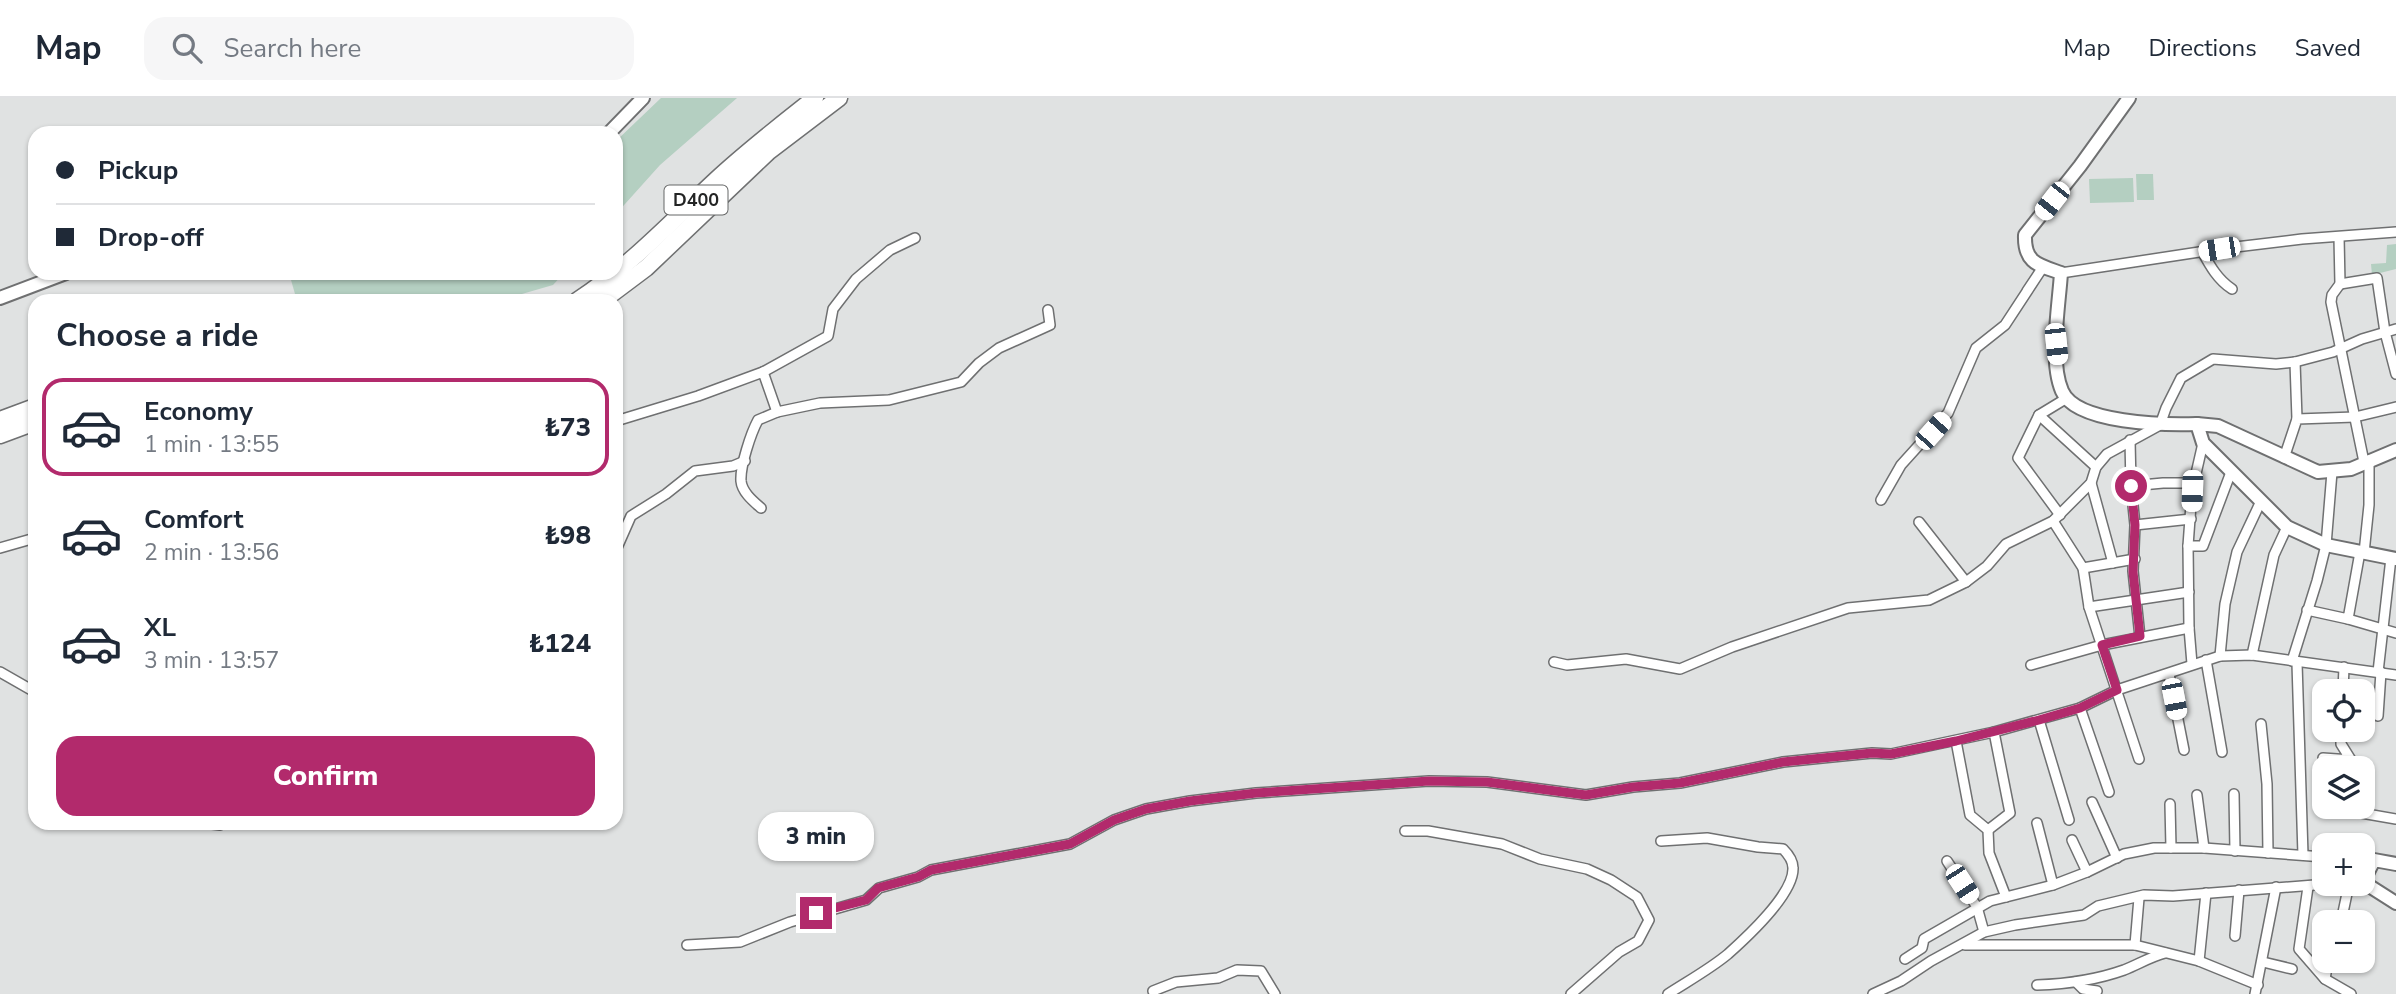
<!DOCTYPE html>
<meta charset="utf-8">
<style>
body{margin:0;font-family:"Nunito Sans",sans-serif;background:#f6f6f7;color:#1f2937;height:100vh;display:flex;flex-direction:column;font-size:26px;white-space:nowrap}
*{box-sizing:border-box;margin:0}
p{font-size:23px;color:#747a83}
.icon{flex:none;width:38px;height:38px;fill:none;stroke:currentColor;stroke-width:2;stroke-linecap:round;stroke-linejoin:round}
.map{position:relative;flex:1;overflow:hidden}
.details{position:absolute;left:28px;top:196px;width:595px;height:536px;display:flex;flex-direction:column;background:#fff;border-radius:21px;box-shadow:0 2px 5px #0004}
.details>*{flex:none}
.guide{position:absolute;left:28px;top:28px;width:595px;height:154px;border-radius:21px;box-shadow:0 2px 5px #0004;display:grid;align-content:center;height:154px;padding:0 28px;background:#fff}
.tools{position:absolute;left:2312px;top:581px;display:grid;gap:14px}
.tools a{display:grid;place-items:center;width:63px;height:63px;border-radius:14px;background:#fff;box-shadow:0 2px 5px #0004;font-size:35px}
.end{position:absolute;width:32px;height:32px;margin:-16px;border:9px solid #b22a6c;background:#fff;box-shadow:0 0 0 4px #fff}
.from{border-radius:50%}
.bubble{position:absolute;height:49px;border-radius:21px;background:#fff;box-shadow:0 2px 5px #0004;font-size:23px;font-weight:800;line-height:49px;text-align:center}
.car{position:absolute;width:21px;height:42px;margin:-21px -10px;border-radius:9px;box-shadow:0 0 5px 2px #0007;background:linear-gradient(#fff 24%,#345 0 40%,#fff 0 76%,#345 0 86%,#fff 0)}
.guide b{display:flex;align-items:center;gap:24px;height:66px;font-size:26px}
.guide b+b{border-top:2px solid #e0e1e3}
.guide i{width:18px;height:18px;background:#1f2937}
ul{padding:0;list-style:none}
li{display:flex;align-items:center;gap:21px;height:98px;margin:0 14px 10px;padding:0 14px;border:4px solid transparent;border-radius:21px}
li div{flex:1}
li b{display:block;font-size:26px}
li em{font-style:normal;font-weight:800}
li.selected{border-color:#b22a6c}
li>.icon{width:63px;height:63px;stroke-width:1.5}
h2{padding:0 28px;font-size:32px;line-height:84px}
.primary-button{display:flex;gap:14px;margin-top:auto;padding:14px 28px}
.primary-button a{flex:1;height:80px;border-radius:21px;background:#b22a6c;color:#fff;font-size:28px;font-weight:800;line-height:80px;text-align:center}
header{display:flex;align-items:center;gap:42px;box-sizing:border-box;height:98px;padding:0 35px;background:#fff;border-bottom:2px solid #e0e1e3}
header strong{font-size:33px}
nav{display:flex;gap:38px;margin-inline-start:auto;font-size:24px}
.search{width:490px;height:63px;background:#f6f6f7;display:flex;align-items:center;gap:18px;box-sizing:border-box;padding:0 24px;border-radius:21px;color:#747a83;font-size:26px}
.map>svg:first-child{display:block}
</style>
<header>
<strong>Map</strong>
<div class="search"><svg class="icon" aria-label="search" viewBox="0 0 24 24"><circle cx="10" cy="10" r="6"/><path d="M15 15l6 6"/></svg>Search here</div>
<nav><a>Map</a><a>Directions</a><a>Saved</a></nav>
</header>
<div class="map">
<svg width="2396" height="896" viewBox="0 0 2396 896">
<rect width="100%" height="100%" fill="#e0e2e2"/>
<!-- green -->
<g fill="#b4cfc1">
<path d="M661,0H737L660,67L616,116V43Z"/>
<path d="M2136,76H2153L2154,102H2137Z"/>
<path d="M2133,80L2134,104L2090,105L2089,81Z"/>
<path d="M2396,146V171L2372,177L2371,166L2386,165L2387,147Z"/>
<path d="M289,175H564L553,187L498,203H297Z"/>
</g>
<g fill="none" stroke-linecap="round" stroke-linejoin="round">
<defs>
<g id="street">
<path d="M2339,139L2340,186L2332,197L2331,204L2364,364"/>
<path d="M2202,153C2210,168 2218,182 2232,191"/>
<path d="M2061,175L2219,151L2302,141L2396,134"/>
<path d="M2340,186L2377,180L2385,234L2396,276"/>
<path d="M2295,264L2297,321"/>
<path d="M763,274L828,238L833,211L856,181L890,152L915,140"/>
<path d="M2039,317L2096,369"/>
<path d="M616,323L698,298L763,274L777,314"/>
<path d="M2130,342L2131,388L2135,427L2133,473L2140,539"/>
<path d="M2284,360L2297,321L2355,319L2396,309"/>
<path d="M2091,385L2113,465"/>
<path d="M2131,388L2163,385H2194"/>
<path d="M1881,402L1901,367L1948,315L1976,250L2005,227L2043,169L2027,193"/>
<path d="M761,410C753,403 742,394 741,383C740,368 751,335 758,322L777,314L820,305L889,302L961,284L979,265L999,250L1050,227L1048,212"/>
<path d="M2060,417L2018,360L2039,317L2067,300"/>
<path d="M2053,423L2083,470L2089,509L2139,661"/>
<path d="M1919,424L1966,484"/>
<path d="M2135,427L2191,421"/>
<path d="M2188,448H2203L2231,374"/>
<path d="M0,450L35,440"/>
<path d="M616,452L631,418L666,396L695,373L733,368L745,363"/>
<path d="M2364,455L2369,407V362"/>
<path d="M2083,470L2135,461"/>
<path d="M2089,509L2189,494"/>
<path d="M2307,512L2348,521L2360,454"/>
<path d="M2348,521L2396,535"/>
<path d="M2252,557L2274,457L2287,429"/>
<path d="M2220,558L2225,506L2237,454L2261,403"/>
<path d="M2206,562L2222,654"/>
<path d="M2292,563L2317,483L2326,447L2332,374"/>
<path d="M1554,564L1567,567L1626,561L1680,571L1732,549L1848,510L1929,502L1966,484L1987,468L2006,446L2053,423L2091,385L2096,369L2107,356L2160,327L2166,310L2181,280L2213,261L2276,266L2295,264L2333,254L2362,241L2396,231"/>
<path d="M2297,565L2303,757"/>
<path d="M2192,566L2189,530L2188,448L2192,393L2203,345"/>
<path d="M2031,567L2102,547L2189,530"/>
<path d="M0,574L35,594"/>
<path d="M2378,574L2391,460"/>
<path d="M2169,576L2184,652"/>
<path d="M2343,593L2344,569"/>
<path d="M2080,610L2109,694"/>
<path d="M2378,618L2381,574"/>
<path d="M2039,622L2069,722"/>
<path d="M2261,626L2267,686L2268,755"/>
<path d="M1956,643L1970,717L1988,732L1989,755L2006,799"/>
<path d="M2323,660L2351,662L2341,646V632"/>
<path d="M2234,696L2235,753"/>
<path d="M2197,697L2204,750"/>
<path d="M2092,704L2117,760"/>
<path d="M2170,706L2171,750"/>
<path d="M2344,709V712L2396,721"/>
<path d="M196,724L220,727L226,724"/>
<path d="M2037,725L2053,787"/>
<path d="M1988,732L2010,715L1994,634"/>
<path d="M1405,733H1428L1502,746L1540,761L1587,771L1611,782L1637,799L1649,822L1638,843L1619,854L1571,896"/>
<path d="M2072,742L2087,774"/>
<path d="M1661,743L1707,740L1758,749L1783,751C1788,756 1793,763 1793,770C1794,796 1746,840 1728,856C1710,871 1688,883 1668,896"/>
<path d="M2362,762H2374"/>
<path d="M1947,763L1977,809L1984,834"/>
<path d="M2331,786H2353"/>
<path d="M2308,789L2299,851L2325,881L2351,896"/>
<path d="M2341,824L2349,786"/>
<path d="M2235,838L2239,792"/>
<path d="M687,847L740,844L790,824L866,802L879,790L918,779L931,772L1070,746L1114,722L1146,711L1190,703L1256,695L1429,683L1487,684L1586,697L1633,689L1680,685L1783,664L1872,655L1891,656L1994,634L2080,610L2117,592L2220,558L2252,557L2396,577"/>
<path d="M1965,847H2135L2199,863L2258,887"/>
<path d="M2135,847L2139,800"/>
<path d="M1905,861L1922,850L1924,841L1990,803L2053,787L2087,774L2124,756L2154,750H2204L2324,759"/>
<path d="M2199,863L2206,795"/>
<path d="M2263,864L2292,871"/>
<path d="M2325,881L2328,863"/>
<path d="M2076,884L2083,891L2097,893"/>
<path d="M2037,887C2067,886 2096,882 2124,872C2139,866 2150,859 2165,855"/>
<path d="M1153,893L1176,884L1218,880L1237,872L1261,873L1275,896"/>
<path d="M1873,896L1901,883L1931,863L1984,834L2015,827L2084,817L2098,808L2144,797L2173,798L2327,786"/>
<path d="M2255,896L2276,789"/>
</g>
<g id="secondary">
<path d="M2129,0L2080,68L2025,137C2024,165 2038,167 2061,175C2059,207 2049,263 2062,293C2076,326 2166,327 2197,326"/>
<path d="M609,35L643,0"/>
<path d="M0,200L66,175"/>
<path d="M2396,352L2351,371L2318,374L2218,328L2197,326L2203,345L2287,429L2326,447L2396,461"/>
<path d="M2396,766L2374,762L2363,784L2396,805"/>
</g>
<g id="highway">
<path d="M577,203C631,167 668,127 715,83C747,53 781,27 815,0"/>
<path d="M602,203L646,170L768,54L839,0"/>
<path d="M0,322L35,309"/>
<path d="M0,337L35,324"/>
</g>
</defs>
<!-- street casing -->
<use href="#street" stroke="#6f7071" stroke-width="12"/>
<!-- secondary casing -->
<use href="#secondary" stroke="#6f7071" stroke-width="16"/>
<!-- highway casing -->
<use href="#highway" stroke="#6f7071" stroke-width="19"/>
<!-- street -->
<use href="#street" stroke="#fff" stroke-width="9"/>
<!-- secondary -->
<use href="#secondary" stroke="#fff" stroke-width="12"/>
<!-- highway -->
<use href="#highway" stroke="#fff" stroke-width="16"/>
</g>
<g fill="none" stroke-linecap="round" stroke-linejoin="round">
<!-- route -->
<path stroke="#b22a6c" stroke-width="9" d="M816,815L866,802L878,790L918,779L931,772L1070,746L1114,722L1146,711L1190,703L1256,695L1429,683L1487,684L1586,697L1633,689L1680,685L1783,664L1872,655L1891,656L1956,643L2039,622L2080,610L2117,592L2102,547L2140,538L2133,474L2135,427L2131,388"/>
</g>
<g text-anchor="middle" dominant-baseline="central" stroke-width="5" stroke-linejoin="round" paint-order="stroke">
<!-- shield labels -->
<rect fill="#fff" stroke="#656666" stroke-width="2" x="664.5" y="87.5" width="63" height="29" rx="5"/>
<g font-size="18" font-weight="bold" fill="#232424">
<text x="696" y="102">D400</text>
</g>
</g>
</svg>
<div class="tools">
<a><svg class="icon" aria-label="locate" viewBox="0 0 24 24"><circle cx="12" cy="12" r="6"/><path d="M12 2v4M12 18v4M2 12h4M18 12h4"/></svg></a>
<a><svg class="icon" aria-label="layers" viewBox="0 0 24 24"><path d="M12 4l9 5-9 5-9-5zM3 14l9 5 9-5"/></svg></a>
<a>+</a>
<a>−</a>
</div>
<i class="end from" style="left:2131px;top:388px"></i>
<i class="end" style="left:816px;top:815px"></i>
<div class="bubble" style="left:758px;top:714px;width:116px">3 min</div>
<i class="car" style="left:2052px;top:103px;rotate:218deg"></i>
<i class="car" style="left:2219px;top:151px;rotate:261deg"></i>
<i class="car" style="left:2056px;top:246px;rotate:174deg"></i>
<i class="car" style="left:1933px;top:333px;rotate:42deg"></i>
<i class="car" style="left:2192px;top:393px;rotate:182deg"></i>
<i class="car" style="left:2174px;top:601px;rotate:169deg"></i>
<i class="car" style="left:1962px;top:786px;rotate:147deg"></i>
<div class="guide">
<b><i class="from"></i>Pickup</b>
<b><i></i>Drop-off</b>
</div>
<section class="details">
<h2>Choose a ride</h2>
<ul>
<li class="selected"><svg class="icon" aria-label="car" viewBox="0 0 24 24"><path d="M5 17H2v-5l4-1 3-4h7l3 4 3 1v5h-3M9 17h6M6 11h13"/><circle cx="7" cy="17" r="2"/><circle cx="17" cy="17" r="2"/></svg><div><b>Economy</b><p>1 min · 13:55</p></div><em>₺73</em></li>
<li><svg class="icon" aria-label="car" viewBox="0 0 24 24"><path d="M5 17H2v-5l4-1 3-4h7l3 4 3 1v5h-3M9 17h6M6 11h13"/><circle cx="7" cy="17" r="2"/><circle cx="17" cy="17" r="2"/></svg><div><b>Comfort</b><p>2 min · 13:56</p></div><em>₺98</em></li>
<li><svg class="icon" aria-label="car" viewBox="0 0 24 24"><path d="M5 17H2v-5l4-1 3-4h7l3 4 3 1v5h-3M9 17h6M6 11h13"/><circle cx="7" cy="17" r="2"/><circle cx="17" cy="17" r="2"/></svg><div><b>XL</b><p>3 min · 13:57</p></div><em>₺124</em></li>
</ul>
<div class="primary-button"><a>Confirm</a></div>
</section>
</div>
